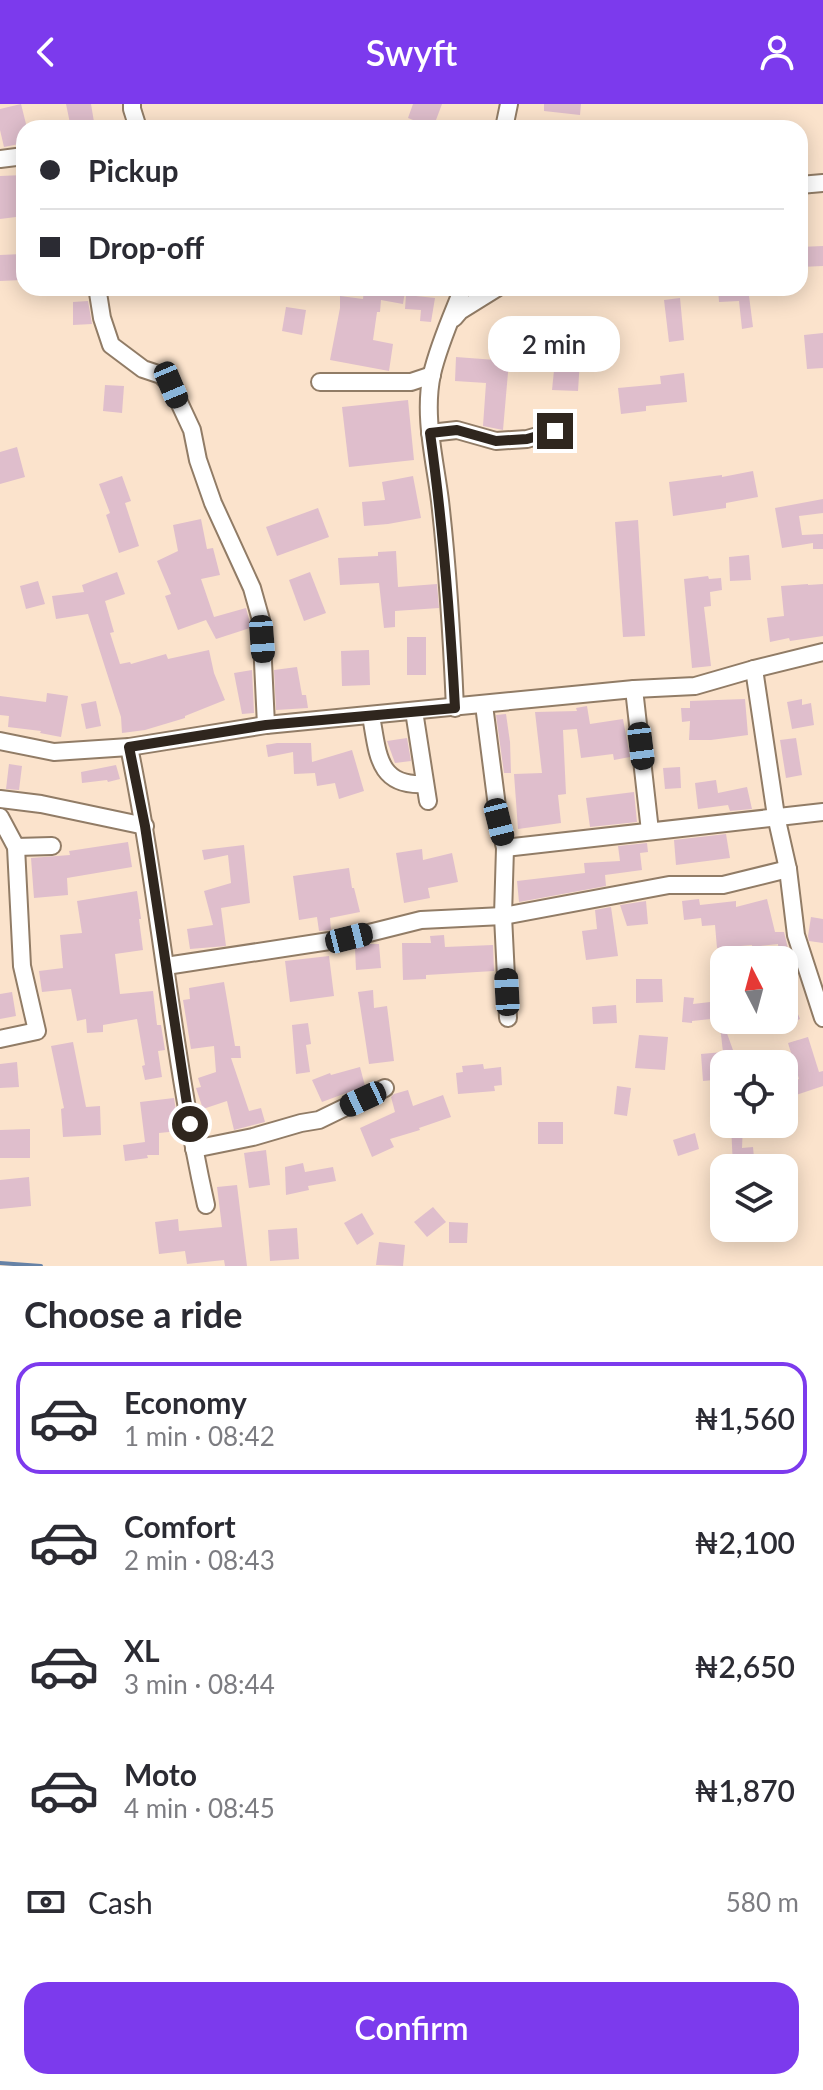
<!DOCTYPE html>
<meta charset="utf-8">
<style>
body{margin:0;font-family:Lato,sans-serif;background:#f7f7f7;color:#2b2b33;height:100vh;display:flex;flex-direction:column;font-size:30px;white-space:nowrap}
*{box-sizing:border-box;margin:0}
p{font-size:26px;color:#7c7c81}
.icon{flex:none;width:44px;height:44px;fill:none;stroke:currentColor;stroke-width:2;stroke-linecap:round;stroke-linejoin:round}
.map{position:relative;height:1162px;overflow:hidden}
.side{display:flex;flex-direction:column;background:#fff;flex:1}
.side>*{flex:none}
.guide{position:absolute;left:16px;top:16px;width:792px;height:176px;border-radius:24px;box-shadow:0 4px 20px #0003;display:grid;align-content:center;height:176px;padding:0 24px;background:#fff}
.needle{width:52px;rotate:354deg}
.tools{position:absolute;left:710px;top:842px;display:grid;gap:16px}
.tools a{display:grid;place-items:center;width:88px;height:88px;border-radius:16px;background:#fff;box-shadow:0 4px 20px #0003;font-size:40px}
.end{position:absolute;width:36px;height:36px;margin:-18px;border:10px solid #2f261e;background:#fff;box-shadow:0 0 0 4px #fff}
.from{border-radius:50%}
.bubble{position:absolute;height:56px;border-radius:24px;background:#fff;box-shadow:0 4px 20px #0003;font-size:26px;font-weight:600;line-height:56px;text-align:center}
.car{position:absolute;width:24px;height:48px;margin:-24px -12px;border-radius:10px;box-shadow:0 0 6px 2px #0007;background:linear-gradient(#222 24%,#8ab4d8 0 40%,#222 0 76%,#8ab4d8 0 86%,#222 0)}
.guide b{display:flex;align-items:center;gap:28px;height:76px;font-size:30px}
.guide b+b{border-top:2px solid #e1e1e2}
.guide i{width:20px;height:20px;background:#2b2b33}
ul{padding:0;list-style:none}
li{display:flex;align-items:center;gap:24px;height:112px;margin:0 16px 12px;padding:0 8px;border:4px solid transparent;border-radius:24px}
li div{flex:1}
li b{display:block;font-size:30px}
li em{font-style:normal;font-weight:600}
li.active{border-color:#7c3aed}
li>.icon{width:72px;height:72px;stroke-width:1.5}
h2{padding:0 24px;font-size:36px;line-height:96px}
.pay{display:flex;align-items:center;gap:20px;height:88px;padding:0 24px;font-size:30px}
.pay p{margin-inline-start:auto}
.cta{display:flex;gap:16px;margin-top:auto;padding:16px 24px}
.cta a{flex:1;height:92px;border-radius:24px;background:#7c3aed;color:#fff;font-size:32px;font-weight:600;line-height:92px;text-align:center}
header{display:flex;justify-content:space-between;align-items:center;height:104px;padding:0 24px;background:#7c3aed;color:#fff;font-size:36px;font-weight:600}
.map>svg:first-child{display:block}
</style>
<header><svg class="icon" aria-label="back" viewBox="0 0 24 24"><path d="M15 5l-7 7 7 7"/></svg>Swyft<svg class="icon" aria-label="person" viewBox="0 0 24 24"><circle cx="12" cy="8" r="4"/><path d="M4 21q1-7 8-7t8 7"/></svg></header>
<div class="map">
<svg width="823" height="1162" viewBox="0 0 823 1162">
<rect width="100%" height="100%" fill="#fbe3cc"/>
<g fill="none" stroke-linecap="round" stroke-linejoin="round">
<!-- stream -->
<path stroke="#6682a6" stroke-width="4" d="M0,1159L41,1162"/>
</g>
<!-- building -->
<g fill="#dfbecc">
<path d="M21,0L27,24H24V39L4,43L0,26V5Z"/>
<path d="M66,0H91L95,24H71Z"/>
<path d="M413,0H442L433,24L408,14Z"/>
<path d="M544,0H581L580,11L544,7Z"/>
<path d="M24,71V112L0,115V72Z"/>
<path d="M823,142V162L800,163V143Z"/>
<path d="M22,150L23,176L0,177V151Z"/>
<path d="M364,184H396L395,186L405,187L403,200L381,196L380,208H377L373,236L393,240L389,267L330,256L340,204V192L363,195Z"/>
<path d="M718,184H748L753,223L742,225L739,197L719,198Z"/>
<path d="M406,191L435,194L431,218L420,217L421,206L405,205Z"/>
<path d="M680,194L684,236L669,238L664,196Z"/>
<path d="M73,198L88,197L92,220L73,221Z"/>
<path d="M286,203L306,206L302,231L282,227Z"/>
<path d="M823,229V264L807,265L804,231Z"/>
<path d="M557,237L581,239L578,287L552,286Z"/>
<path d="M456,253L509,257L503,326L483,322L486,279L455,277Z"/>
<path d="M684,269L687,298L646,302V307L621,310L618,284L661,280L660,272Z"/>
<path d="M105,281L124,282L122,309L103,307Z"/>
<path d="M408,296L414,356L349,363L342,303Z"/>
<path d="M17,343L25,373L0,380V348Z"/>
<path d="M753,367L758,393L726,399V404L673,412L669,378L722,371V373Z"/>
<path d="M122,372L131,397L125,399L139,442L119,449L106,411L110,409L99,380Z"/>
<path d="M413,372L421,414L388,420L364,422L362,398L385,396L382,378Z"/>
<path d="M823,395V409L799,412L802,431L823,430V445H813V439L782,444L775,404Z"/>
<path d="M318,404L329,433L277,452L266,423Z"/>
<path d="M201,415L207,445L213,444L220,471L201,475L214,513L246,504L250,519V524L216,535L206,516L178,526L165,492L171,490L157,457L178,447L173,421Z"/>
<path d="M638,416L645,532L623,533L615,418Z"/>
<path d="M396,447L398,483L437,480L439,504L395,507V523L384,524L379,479L340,481L338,454L378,452V448Z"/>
<path d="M749,451L751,476L730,477L729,453Z"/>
<path d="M117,468L125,490L105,497L114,528L110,529L120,560L130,558L131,560L166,550L168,555L209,546L214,569L225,596L185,612V614L145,626L122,629L121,613L88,510L56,515L52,492L84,488L82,481Z"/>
<path d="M310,468L326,509L304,517L289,476Z"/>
<path d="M708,472L709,475L721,474L722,486L710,488L711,502L704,503L711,562L692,564L684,475Z"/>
<path d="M38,477L45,500L26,505L20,482Z"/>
<path d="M808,480V481L823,480V532L790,537L789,534L770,538L767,514L784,512L781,482Z"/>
<rect x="407" y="533" width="19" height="38"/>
<path d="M369,546L370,581L342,582L341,547Z"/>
<path d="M297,563L302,591H306L308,604L276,606L274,566Z"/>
<path d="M252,566L254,609L242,610L234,569Z"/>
<path d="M47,589L68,592L61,633L40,629L41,627L8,623L9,612L0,611V592L46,598Z"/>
<path d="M745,595L748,631L711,636H689L690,617L682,618L681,604H690V597Z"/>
<path d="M802,595V601L811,599L814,621L792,625L787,598Z"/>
<path d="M96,597L101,622L86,625L81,600Z"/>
<path d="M587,602L590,620L623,615L630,653L614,656L613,650L581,654L577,625L563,626L566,690L558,691L561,719L518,725L514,670L542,669L535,608L577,607L576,604Z"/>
<path d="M506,610L510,638L511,669H504L496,611Z"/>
<path d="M407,634L411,657L395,659L387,637Z"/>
<path d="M796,634L802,671L786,674L780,636Z"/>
<path d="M277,639H311L312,658L352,646L364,687L339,695L335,679L317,682L315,669L294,670L293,648L268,653L266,641Z"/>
<path d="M9,660L22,662L19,686L6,685Z"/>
<path d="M116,661L120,675L108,678L107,676L82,679L81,668Z"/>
<path d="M680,663L681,684L665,685L663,664Z"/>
<path d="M716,676L718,689L747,683L752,705L730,707L728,701L698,705L695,679Z"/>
<path d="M634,688L637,718L590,723L586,694Z"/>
<path d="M726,730L730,754L676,761L674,736Z"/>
<path d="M128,738L132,763L67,774L68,791L34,794L31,754L70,751L69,747Z"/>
<path d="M647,739L648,748L640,749L642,766L605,771L606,782L519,798L517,777L585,769L584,759L620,757L618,742Z"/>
<path d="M244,741L250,799L221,804L226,842L190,845L187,825L213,821L204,787L231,779L228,751L204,756L202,746Z"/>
<path d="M422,745L423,756L452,749L458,778L428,784L430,794L404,799L396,749Z"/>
<path d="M349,764L352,784H354L360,808L330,814L331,826L319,827L317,813L299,816L293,772Z"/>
<path d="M137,787L141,815H139L143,846L115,850L120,890L153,887L157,921H161L165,946L158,947L162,973L145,976L142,962L145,961L137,915L103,921V928L87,929L86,915L77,917L71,885L42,888L39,867L63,864L60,831L82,829L77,797Z"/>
<path d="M699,795L700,801L736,797V803L767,795L775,828H784L790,853L779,854L778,840L752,843V841L717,844L715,821L702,822L701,814L684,816L682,797Z"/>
<path d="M646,797L648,820L627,822L620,801Z"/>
<path d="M611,803L618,852L586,856L582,827L597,825L595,806Z"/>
<path d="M811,813L823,815V839L809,837L808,832Z"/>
<path d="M444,831L445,843L493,841L494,867L426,871V875L403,876L402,839H431L430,832Z"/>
<path d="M369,840H379L381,864L356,866L355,844Z"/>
<path d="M329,852L334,892L290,898L285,857Z"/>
<path d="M636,875H662L663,898L636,899Z"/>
<path d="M224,878L235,942H240L241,954H231L249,1007L261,1004L265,1018L234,1026L227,997L203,1005L196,984L201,983L198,974L216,968L214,942L191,945L183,896L190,895L189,884Z"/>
<path d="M373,886L374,904L387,902L394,957L369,960L358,888Z"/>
<path d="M12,888L16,912L0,915V890Z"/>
<path d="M684,893L694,894L693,900L719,897L720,914L692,917V919L682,918Z"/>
<path d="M793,898L800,915L765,929L759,916H784V901Z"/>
<path d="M616,901L617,919L593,920L592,903Z"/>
<path d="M308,919L311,940L306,941L310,968L296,970L292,921Z"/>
<path d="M724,921L738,960H724V975L703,977L701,950L723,948L720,922Z"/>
<path d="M639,931L668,933L665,966L635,964Z"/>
<path d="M808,933L819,968L823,967V982L784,995V980L799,975L788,939Z"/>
<path d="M73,938L86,1003L100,1002L101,1031L63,1033L61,1005L64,1004L51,942Z"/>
<path d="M17,958L19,983L0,984V960Z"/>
<path d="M483,960L484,965L501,963L502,981L494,982L495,987L458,990L456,969L463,968L462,962Z"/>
<path d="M360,963L365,982L322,998L312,976L330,969L331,971Z"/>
<path d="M617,982L631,984L627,1012L614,1010Z"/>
<path d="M408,986L413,1002L443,991L451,1013L419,1024L420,1026L390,1035L394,1043L372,1053L360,1024L395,1008L391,993L394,990Z"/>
<path d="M174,994L179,1027L159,1029V1051H147L148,1054L125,1057L123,1041L145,1038L140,998Z"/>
<rect x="538" y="1018" width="25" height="22"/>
<path d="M731,1020H743L742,1044L753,1043L755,1064H733Z"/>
<path d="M30,1025V1054H0V1026Z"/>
<path d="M695,1029L699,1045L678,1052L673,1036Z"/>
<path d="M266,1046L270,1081L249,1084L244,1049Z"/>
<path d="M303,1059L305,1068L333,1063L336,1077L308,1082L309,1086L286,1091L285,1063Z"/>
<path d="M29,1073L31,1102L0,1105V1076Z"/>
<path d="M237,1081L247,1162H225L224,1156L187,1160L185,1147L159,1150L155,1118L178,1115L179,1127L222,1123L217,1083Z"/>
<path d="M433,1103L446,1118L427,1133L414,1118Z"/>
<path d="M362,1109L374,1130L357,1141L344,1119Z"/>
<path d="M449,1118L468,1119L467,1139H449Z"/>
<path d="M297,1124L299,1155L270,1157L268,1126Z"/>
<path d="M379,1138L405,1141L403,1162L376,1161Z"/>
</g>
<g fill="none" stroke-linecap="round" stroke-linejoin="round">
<defs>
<g id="minor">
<path d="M132,0V5L138,24"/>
<path d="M504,24L509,0"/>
<path d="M0,55L24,52"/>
<path d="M800,81L823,79"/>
<path d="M98,189L102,214L111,241L143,265L161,271L171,281L192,326L198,356L213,399L252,484L261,516L266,621"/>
<path d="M454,214L460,207L497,184"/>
<path d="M320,278H411L432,271"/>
<path d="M430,329L457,326L496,337L527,335L555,327"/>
<path d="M754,565L776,712L788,765L796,831L823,914"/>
<path d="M634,585L650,727"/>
<path d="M484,601L499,718L505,744L503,812L508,914"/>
<path d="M455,604C452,535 448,466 440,397C435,356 423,312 432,270C439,240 452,212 463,184"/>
<path d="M414,607L428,697"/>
<path d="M371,612C378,649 377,683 425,680"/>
<path d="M0,637L54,648L129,643L266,621L634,585L695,582L754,565L823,548"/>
<path d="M129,643C160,794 172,950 206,1101"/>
<path d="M0,695L41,700L145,722"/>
<path d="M0,713L16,743L22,862L37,927L0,935"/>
<path d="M16,743L52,742"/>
<path d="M505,744L823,708"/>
<path d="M166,862L349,834L421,816L503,812L669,781H723L788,765"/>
<path d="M194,1045L253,1033L301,1019L319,1016L385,984"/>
</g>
</defs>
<!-- minor casing -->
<use href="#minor" stroke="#917c66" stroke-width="20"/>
<!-- minor -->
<use href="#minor" stroke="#fff" stroke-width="16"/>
</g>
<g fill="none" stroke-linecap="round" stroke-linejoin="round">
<!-- route -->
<path stroke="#2f261e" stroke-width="10" d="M190,1020L145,722L129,643L266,621L455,604C450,512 443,421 430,329L457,326L496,337L527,335L555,327"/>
</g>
</svg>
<div class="tools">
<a><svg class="needle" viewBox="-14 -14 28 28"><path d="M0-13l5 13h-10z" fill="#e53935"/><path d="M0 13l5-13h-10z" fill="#7c7c81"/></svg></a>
<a><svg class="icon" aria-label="locate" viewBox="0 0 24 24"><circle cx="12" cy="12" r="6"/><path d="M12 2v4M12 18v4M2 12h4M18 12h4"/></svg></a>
<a><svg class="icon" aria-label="layers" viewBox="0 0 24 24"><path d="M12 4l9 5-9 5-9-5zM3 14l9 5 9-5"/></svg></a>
</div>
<i class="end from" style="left:190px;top:1020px"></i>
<i class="end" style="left:555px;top:327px"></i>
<div class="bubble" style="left:488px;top:212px;width:132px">2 min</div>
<i class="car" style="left:171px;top:281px;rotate:157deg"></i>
<i class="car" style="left:262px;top:535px;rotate:176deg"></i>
<i class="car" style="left:641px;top:642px;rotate:173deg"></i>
<i class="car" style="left:499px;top:718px;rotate:166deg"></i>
<i class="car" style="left:349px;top:834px;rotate:76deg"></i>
<i class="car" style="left:507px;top:888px;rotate:357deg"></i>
<i class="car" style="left:363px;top:995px;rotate:245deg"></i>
<div class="guide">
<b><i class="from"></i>Pickup</b>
<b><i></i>Drop-off</b>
</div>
</div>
<section class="side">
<h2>Choose a ride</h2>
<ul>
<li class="active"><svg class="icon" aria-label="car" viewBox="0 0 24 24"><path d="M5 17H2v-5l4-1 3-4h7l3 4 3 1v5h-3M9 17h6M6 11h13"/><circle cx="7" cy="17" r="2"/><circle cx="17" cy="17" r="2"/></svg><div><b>Economy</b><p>1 min · 08:42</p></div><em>₦1,560</em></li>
<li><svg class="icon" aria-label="car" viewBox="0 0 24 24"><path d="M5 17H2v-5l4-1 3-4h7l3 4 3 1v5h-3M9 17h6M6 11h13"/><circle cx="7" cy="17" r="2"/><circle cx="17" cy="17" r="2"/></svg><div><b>Comfort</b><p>2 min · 08:43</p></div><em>₦2,100</em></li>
<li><svg class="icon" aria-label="car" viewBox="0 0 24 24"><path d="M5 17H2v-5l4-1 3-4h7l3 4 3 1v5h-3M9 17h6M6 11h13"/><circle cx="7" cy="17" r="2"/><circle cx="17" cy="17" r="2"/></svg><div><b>XL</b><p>3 min · 08:44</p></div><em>₦2,650</em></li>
<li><svg class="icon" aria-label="car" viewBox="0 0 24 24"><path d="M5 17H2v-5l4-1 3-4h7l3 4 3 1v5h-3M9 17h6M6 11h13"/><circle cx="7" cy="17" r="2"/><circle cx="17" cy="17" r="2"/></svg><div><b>Moto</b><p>4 min · 08:45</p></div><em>₦1,870</em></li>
</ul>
<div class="pay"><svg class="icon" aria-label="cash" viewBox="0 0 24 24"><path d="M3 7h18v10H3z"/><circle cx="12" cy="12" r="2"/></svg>Cash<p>580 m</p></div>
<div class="cta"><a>Confirm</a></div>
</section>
